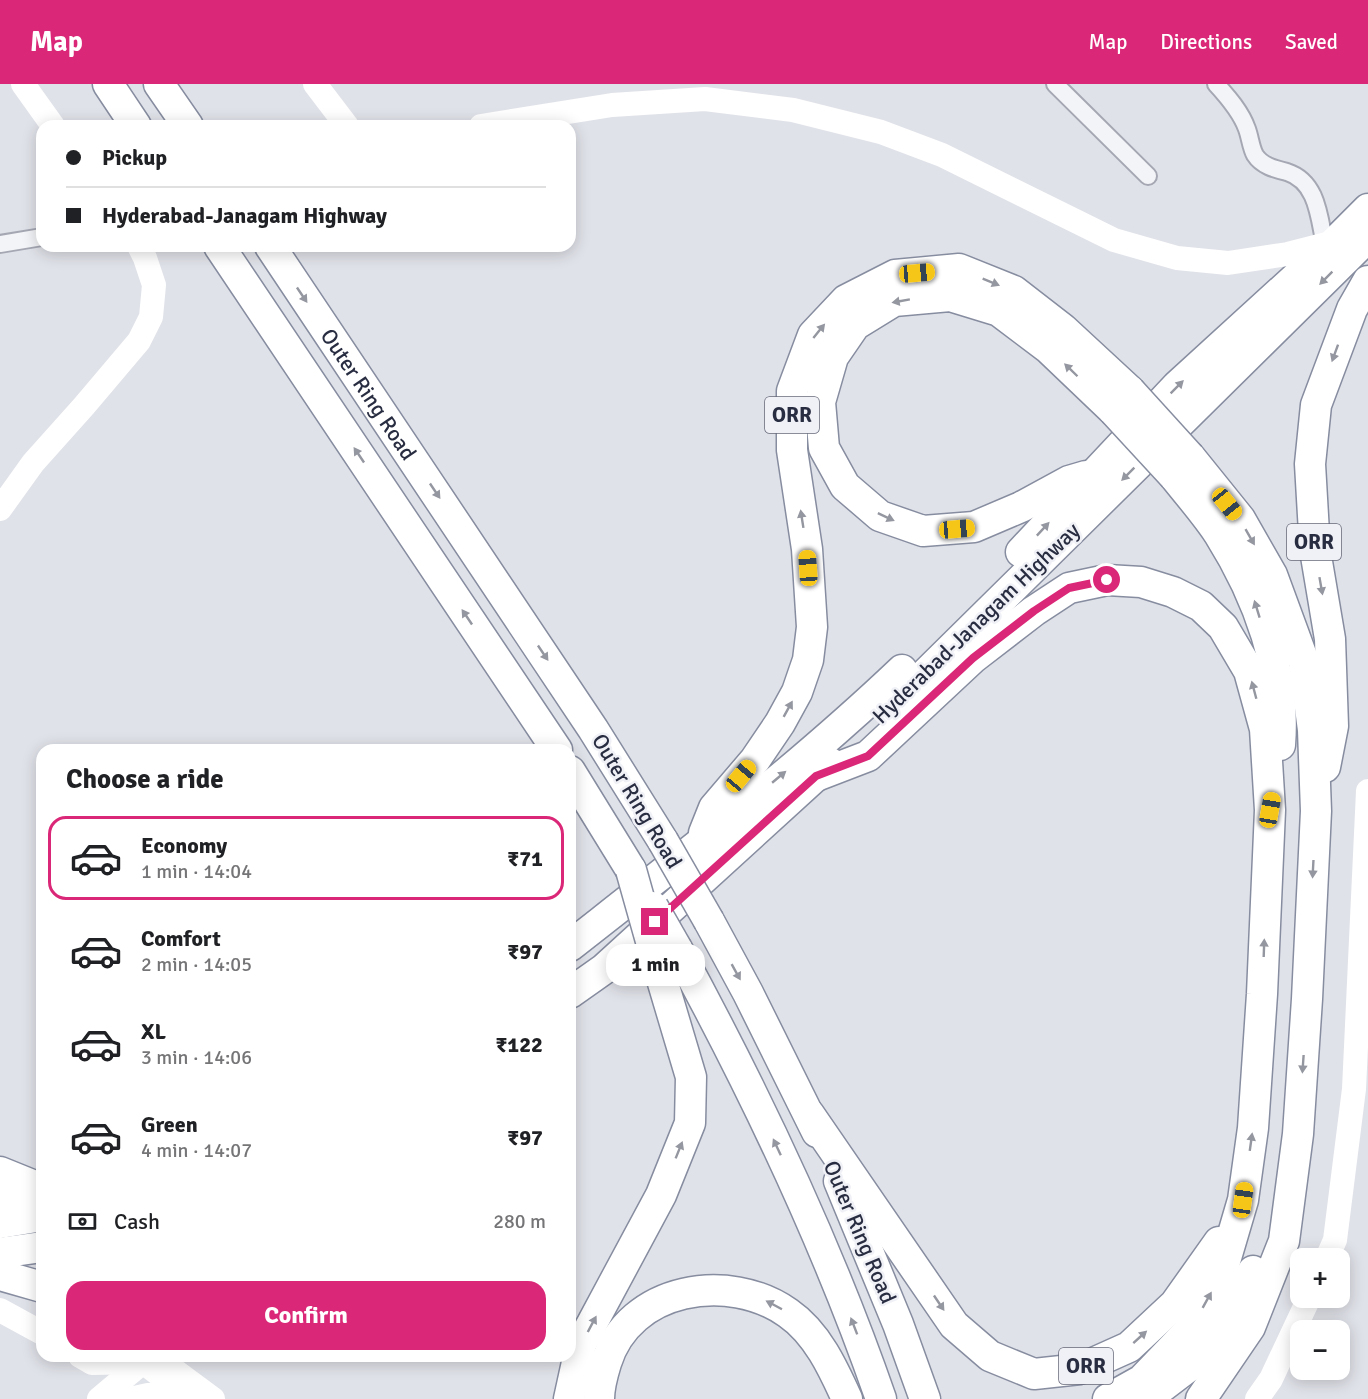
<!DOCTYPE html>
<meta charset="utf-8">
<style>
body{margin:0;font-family:Signika,sans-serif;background:#f6f6f6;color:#202124;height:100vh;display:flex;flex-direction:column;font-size:22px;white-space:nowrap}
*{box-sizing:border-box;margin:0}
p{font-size:20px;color:#757577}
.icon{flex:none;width:33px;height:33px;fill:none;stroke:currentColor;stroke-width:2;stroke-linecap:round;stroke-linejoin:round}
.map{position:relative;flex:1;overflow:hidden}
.side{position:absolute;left:36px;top:660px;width:540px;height:618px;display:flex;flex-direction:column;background:#fff;border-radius:18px;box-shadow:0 3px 15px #0003}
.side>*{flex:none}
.banner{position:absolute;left:36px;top:36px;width:540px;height:132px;border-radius:18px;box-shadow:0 3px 15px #0003;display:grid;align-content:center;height:132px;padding:0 30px;background:#fff}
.fabs{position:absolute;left:1290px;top:1164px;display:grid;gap:12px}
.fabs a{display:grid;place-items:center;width:60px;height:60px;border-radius:12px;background:#fff;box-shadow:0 3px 15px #0003;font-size:30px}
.end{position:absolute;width:27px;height:27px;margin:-14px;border:8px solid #db2777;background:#fff;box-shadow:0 0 0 3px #fff}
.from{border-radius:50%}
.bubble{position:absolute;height:42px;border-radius:18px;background:#fff;box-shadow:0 3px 15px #0003;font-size:20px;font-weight:800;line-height:42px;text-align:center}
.car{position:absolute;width:18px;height:36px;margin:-18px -9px;border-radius:8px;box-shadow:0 0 4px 2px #0007;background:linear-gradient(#f5c518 24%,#345 0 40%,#f5c518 0 76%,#345 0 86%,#f5c518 0)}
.banner b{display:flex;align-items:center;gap:21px;height:57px;font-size:22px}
.banner b+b{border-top:2px solid #e0e0e0}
.banner i{width:15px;height:15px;background:#202124}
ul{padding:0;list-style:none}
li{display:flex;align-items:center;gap:18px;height:84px;margin:0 12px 9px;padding:0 18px;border:3px solid transparent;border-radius:18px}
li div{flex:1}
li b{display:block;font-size:22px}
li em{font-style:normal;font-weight:800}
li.on{border-color:#db2777}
li>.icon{width:54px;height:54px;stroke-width:1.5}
h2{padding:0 30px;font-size:27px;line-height:72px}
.pay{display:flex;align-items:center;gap:15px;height:66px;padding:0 30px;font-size:22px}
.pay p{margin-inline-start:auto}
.button{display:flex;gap:12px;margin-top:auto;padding:12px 30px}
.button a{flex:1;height:69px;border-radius:18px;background:#db2777;color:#fff;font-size:24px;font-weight:800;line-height:69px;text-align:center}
header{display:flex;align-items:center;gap:36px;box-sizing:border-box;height:84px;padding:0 30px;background:#db2777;color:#fff}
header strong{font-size:28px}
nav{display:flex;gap:33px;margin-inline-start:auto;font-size:21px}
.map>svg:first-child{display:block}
</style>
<header>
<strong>Map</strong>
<nav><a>Map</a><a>Directions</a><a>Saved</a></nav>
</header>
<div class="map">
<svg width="1368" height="1315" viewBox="0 0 1368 1315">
<rect width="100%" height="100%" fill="#e0e2e9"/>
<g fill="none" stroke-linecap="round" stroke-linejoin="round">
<defs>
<g id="street">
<path d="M1055,0L1148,92"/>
<path d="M1216,0C1228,13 1241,28 1247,45C1250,53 1251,64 1255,71C1262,82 1275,85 1287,88C1318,98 1319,134 1325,161"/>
<path d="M0,160L42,153"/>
</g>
<g id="highway">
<path d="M108,0L136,42"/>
<path d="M159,0L188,42"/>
<path d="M219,162L557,666"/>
<path id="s1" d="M270,162L593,645L663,757"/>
<path d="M1190,373L1240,435L1272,491L1304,578L1313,646L1316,727L1307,915L1298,1050L1284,1157L1250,1243L1201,1315"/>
<path d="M1086,392L1069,397L1021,423L974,443L923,447L880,432L845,402L824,364L820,318L833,273L855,241L894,217L950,212L999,227L1048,264L1114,327"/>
<path d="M1174,392C1189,411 1206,430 1219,450C1258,512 1286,587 1280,661"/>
<path d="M1021,468L1177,302L1335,158L1368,125"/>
<path d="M892,623L1368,153"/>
<path d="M1325,683L1333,642L1330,555L1315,466L1310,380L1316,321L1352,225L1368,197"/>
<path d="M570,687L631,786"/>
<path d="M816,692L868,672L973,574L1034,527L1069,504L1107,496L1141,498L1173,508L1201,522L1223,543L1249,587L1265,645L1270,726L1262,910L1253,1044L1243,1116L1221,1191L1190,1246L1142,1296L1108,1315"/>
<path d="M704,749L714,724L755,676L780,639L797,608L808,576L812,543L807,465L792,366V307L813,251L846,216L895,191L959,185L1014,207L1063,245L1130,307"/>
<path d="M709,837L748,909L817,1048"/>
<path d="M570,862C682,774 799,684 902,586"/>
<path d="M677,865C756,1010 827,1159 881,1315"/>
<path d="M570,909L604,885L830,679"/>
<path d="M809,1030L954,1241L990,1272L1034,1290L1080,1285L1129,1263L1175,1220L1219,1158"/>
<path d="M0,1088L42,1105"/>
<path d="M839,1097L898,1240L925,1315"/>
<path d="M0,1139L42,1132"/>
<path d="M0,1169L42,1163"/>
<path d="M0,1191L42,1203"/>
<path d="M569,1315L581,1260L661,1111L690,1039L691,993L658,882"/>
<path d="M599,1315C599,1302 602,1292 606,1279C629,1203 729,1187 788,1229C817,1249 833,1284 847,1315"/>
<path d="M1146,1315L1188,1283L1237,1221L1253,1187"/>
</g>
</defs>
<!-- street casing -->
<use href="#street" stroke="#a5a8b3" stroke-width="20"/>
<!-- highway casing -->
<use href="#highway" stroke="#878da0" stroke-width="33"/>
<!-- street -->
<use href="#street" stroke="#f3f4f7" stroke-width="16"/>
<!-- secondary -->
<g stroke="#fff" stroke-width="24">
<path d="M23,0L53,42"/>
<path d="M315,0L347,42"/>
<path d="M481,42L612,21L705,15L793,26L881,48L942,71L1114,156L1177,174L1228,179L1288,170L1335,158"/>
<path d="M0,425L33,379L84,322L139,257L151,233L154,201L145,174L139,162"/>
<path d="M0,1116L42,1109"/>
<path d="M1327,1174L1335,1156L1354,1005L1368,707"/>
<path d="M0,1226L42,1249"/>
<path d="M80,1272L92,1279L143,1278"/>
<path d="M135,1272L165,1295"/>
<path d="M155,1272L213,1315"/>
<path d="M99,1315L150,1272"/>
<path d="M130,1315L148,1311L184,1310"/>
<path d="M1257,1315L1271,1295L1309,1214"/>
</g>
<!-- highway -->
<use href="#highway" stroke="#fff" stroke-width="30"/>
<defs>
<g id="highway-bridge">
<path d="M1130,307L1190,373"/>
<path d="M1114,327L1174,392"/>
<path d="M663,757L709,837"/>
<path d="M631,786L658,882"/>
<path d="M653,823L677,865"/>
</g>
</defs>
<!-- highway-bridge casing -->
<use href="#highway-bridge" stroke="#878da0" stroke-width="33" stroke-linecap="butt"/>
<!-- highway-bridge -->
<use href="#highway-bridge" stroke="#fff" stroke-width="30"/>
</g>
<!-- one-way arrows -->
<defs><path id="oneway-solid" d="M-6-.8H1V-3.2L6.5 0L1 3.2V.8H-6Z" transform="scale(1.5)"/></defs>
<g fill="#9496a0">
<use href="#oneway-solid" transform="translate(1326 194) rotate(135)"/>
<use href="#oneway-solid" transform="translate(991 198) rotate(22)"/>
<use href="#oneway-solid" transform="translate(302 211) rotate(56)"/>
<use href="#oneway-solid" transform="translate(901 217) rotate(170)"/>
<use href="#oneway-solid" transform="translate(819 247) rotate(-51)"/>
<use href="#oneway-solid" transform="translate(1335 269) rotate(110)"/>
<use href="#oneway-solid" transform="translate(1071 286) rotate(-136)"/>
<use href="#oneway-solid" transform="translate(1177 303) rotate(-45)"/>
<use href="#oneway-solid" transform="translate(359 371) rotate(-124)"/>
<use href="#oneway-solid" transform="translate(1128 390) rotate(135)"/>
<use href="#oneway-solid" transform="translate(435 407) rotate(56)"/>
<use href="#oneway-solid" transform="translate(886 433) rotate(25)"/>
<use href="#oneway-solid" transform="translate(802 435) rotate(-99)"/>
<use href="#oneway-solid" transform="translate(1043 445) rotate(-47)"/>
<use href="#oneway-solid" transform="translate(1250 453) rotate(60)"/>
<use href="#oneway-solid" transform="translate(1321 502) rotate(80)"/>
<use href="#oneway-solid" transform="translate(1257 525) rotate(-107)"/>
<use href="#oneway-solid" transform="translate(467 533) rotate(-124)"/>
<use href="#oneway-solid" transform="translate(543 569) rotate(56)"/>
<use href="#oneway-solid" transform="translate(1254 606) rotate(-105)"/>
<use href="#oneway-solid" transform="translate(788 625) rotate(-61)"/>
<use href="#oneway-solid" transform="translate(779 693) rotate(-40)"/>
<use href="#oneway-solid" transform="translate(1313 785) rotate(93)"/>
<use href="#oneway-solid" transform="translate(1264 864) rotate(-88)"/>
<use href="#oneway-solid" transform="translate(736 888) rotate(61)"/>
<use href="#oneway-solid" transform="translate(1303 980) rotate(94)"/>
<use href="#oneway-solid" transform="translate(1251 1058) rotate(-82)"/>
<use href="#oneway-solid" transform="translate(777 1063) rotate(-115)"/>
<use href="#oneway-solid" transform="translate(679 1066) rotate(-68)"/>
<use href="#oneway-solid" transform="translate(1207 1216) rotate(-61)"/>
<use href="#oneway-solid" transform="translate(939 1219) rotate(56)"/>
<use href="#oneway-solid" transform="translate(774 1221) rotate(-152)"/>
<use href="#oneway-solid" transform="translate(592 1240) rotate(-62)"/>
<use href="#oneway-solid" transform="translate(854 1242) rotate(-111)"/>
<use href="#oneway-solid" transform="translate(1140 1253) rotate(-42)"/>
</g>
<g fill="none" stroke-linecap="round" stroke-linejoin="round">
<!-- route -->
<path stroke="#db2777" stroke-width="8" d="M655,838L816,692L868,672L973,574L1034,527L1069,504L1107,496"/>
</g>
<g text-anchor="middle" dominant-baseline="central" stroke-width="5" stroke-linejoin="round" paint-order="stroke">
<!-- shield labels -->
<g fill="#f0f1f7" stroke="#656878" stroke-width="1.5">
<rect x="765" y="313" width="54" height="36" rx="4.5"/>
<rect x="1287" y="440" width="54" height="36" rx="4.5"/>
<rect x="1059" y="1264" width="54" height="36" rx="4.5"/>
</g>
<g font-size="21" font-weight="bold" fill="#292d41">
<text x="792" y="331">ORR</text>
<text x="1314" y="458">ORR</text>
<text x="1086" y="1282">ORR</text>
</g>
<!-- street labels -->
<g font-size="22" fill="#292d41" stroke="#f0f1f7">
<text stroke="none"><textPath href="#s1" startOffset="178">Outer Ring Road</textPath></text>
<text transform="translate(976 539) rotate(-44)">Hyderabad-Janagam Highway</text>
<text transform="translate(637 717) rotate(59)">Outer Ring Road</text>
<text transform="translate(860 1148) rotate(67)">Outer Ring Road</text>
</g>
</g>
</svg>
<div class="fabs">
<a>+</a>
<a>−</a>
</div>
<i class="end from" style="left:1107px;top:496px"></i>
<i class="end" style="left:655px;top:838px"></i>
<div class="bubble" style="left:606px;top:860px;width:99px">1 min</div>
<i class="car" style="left:917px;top:189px;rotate:85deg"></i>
<i class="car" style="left:1227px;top:420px;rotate:141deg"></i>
<i class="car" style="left:957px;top:445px;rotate:85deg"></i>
<i class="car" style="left:808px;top:484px;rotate:356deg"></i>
<i class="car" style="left:741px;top:692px;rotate:40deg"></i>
<i class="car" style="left:1270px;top:726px;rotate:10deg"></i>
<i class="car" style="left:1243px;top:1116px;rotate:8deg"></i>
<div class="banner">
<b><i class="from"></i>Pickup</b>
<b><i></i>Hyderabad-Janagam Highway</b>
</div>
<section class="side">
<h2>Choose a ride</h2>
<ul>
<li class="on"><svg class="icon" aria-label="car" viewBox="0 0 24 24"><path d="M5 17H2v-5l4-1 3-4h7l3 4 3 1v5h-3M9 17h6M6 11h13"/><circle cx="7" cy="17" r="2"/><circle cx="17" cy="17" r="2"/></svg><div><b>Economy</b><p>1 min · 14:04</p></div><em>₹71</em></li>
<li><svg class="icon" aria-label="car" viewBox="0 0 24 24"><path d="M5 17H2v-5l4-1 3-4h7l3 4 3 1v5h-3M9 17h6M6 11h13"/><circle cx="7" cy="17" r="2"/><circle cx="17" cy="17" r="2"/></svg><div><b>Comfort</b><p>2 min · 14:05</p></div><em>₹97</em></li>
<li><svg class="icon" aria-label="car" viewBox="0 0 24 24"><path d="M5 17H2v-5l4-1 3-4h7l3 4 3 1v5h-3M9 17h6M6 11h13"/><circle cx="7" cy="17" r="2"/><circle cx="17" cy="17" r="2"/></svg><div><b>XL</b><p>3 min · 14:06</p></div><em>₹122</em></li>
<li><svg class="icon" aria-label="car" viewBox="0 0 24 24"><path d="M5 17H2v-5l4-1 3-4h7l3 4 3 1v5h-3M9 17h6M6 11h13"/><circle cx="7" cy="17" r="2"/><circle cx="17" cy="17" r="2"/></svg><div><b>Green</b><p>4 min · 14:07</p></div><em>₹97</em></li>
</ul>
<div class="pay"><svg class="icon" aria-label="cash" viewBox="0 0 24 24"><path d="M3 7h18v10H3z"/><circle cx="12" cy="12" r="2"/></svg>Cash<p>280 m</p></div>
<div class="button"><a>Confirm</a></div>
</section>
</div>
